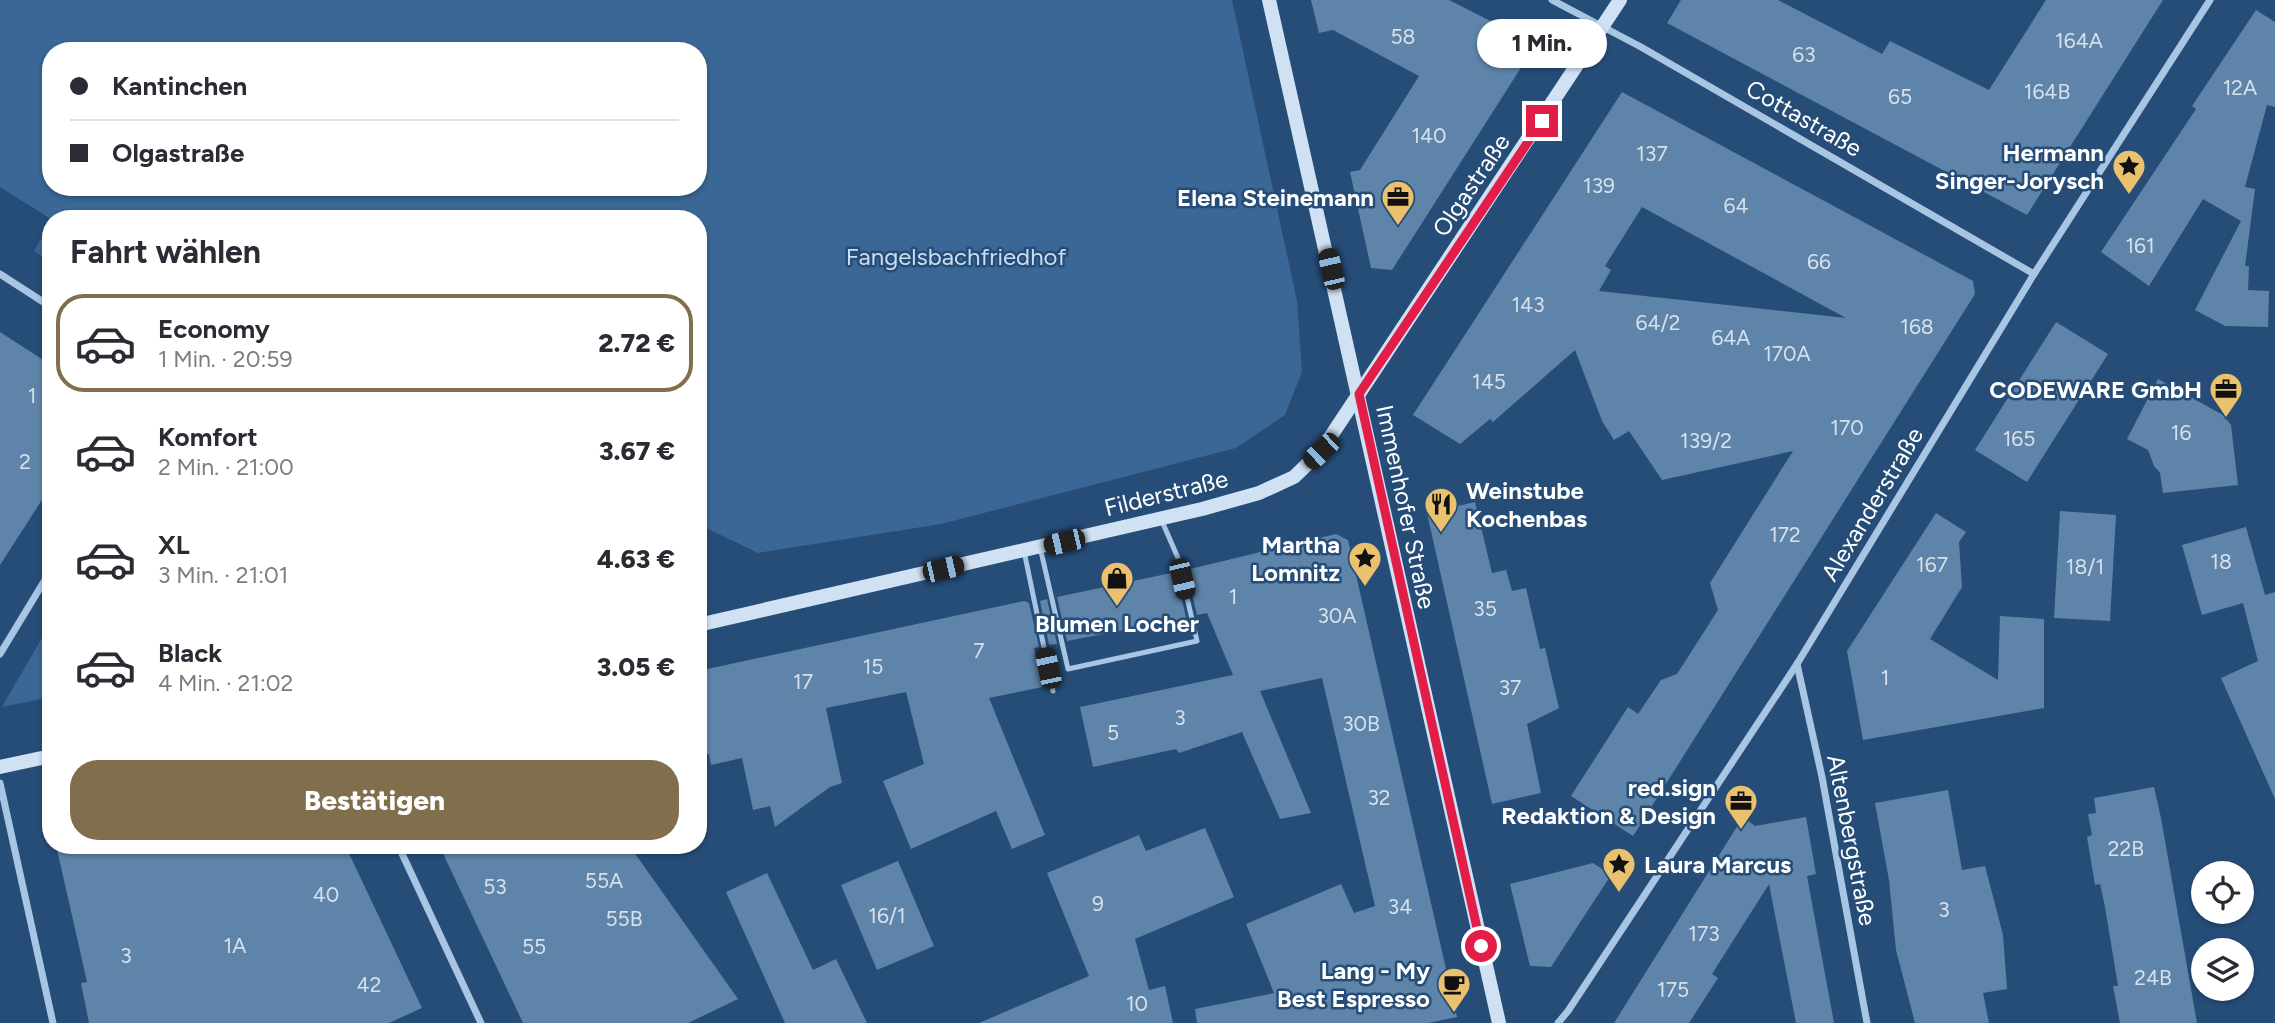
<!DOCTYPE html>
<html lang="de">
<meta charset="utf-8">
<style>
body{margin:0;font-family:Figtree,sans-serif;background:#f7f7f7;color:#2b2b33;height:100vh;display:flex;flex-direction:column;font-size:26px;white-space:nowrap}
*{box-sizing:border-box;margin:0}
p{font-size:23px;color:#7c7c81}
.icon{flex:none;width:38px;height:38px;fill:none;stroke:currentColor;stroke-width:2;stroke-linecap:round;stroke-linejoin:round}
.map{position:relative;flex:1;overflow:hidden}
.details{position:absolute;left:42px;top:210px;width:665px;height:644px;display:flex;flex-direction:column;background:#fff;border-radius:28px;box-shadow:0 2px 5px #0004}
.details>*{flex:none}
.banner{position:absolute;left:42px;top:42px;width:665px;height:154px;border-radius:28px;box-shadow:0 2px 5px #0004;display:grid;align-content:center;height:154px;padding:0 28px;background:#fff}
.tools{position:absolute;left:2191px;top:861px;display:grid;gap:14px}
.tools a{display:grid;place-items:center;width:63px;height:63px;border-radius:50%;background:#fff;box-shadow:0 2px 5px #0004;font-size:35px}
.end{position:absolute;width:32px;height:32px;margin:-16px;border:9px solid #e11d48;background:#fff;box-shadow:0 0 0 4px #fff}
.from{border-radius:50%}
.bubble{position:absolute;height:49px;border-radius:24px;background:#fff;box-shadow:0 2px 5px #0004;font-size:23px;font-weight:800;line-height:49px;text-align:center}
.car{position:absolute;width:21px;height:42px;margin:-21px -10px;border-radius:9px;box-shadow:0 0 5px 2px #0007;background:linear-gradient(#222 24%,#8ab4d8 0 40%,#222 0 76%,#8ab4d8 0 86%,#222 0)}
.banner b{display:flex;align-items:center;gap:24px;height:66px;font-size:26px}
.banner b+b{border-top:2px solid #e1e1e2}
.banner i{width:18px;height:18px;background:#2b2b33}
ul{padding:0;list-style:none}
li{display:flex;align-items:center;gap:21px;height:98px;margin:0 14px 10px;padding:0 14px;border:4px solid transparent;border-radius:28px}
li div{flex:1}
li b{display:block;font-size:26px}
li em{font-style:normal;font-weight:800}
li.current{border-color:#816e4d}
li>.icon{width:63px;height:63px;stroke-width:1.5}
h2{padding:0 28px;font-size:32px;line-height:84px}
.action{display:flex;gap:14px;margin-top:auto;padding:14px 28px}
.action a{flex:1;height:80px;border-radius:28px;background:#816e4d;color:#fff;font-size:28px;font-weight:800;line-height:80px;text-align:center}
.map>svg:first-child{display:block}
</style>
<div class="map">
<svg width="2275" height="1023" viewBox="0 0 2275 1023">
<rect width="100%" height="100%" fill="#264d78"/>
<!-- green -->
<g fill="#3a6795" fill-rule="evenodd">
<path d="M0,0H1232L1297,301L1302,372L1285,415L1236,448L941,524L758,553L698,524V219H51L0,187ZM51,51H698V187H51Z"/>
<path d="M51,222V262L34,251Z"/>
<path d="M51,622V697L2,707Z"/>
</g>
<!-- building -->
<g fill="#5e84a9" fill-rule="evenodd">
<path d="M1311,0H1449L1526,39L1531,52L1392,270L1371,268L1350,172L1360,170L1419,76L1333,30L1319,33Z"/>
<path d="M1681,0H1778L1882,54L1890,41L1989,90L2046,0H2163L2027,215L1667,23Z"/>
<path d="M2256,10L2275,22V107L2267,105L2245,187L2255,189L2245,266H2249L2248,290L2269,291L2268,327L2225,326L2195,310L2241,221L2203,199L2149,286L2101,252L2196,109L2192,106Z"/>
<path d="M1622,92L1973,281L1975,294L1633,836L1571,796L1628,707L1638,714L1661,680L1677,674L1718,610L1710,583L1793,451L1662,480L1629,431L1614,440L1602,421L1575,350L1493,422L1490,419L1460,444L1413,415ZM1642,207L1846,318L1599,291L1611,270L1605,266Z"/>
<path d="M2056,322L2108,354L2027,482L1975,450Z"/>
<path d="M0,332L51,365V486L0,565Z"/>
<path d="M2158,379L2223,415L2231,425L2238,485L2163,493L2160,473L2154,466L2148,450L2127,439Z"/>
<path d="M1475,502L1492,573L1506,570L1512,591L1526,588L1540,649L1545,648L1559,708L1527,724L1541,793L1492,804L1427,513Z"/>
<path d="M2060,511L2116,515L2110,621L2054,618Z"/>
<path d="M1936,513L1966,532L1959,542L1962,587L1930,639L1998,680L2000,616L2044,619V708L1863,740L1847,651Z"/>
<path d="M2246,527L2265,595L2275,592V799L2221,678L2258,661L2243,603L2202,615L2182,545Z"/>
<path d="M1336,534L1348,540L1457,1017L1428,1023H1197L1195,1009L1274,993L1246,924L1341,884L1354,913L1375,906L1322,678L1260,691L1311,813L1280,819L1242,732L1179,753L1176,749L1093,767L1080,707L1233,675L1207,613L1197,615L1186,570Z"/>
<path d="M1176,572L1186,618L1067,641L1057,597Z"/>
<path d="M1047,599L1057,644L1049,645L1040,601Z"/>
<path d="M1024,601L1029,603L1039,647L1034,648L1042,687L989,698L1045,835L1012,849L996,811L911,849L883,781L924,764L906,692L826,708L842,783L830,787L775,827L770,806L753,810L742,758L711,765L709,754L698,756V671Z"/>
<path d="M2154,787L2161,818L2197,1023H2120L2113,986H2118L2105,907L2100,884L2095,885L2087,837L2092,835L2088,814L2096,813L2094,798Z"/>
<path d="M1948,790L1962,870L1985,866L2003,935L2007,989L1983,993L1989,1023H1915L1896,950L1889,880L1875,803Z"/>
<path d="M1743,817L1755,826L1806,817L1816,874L1807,876L1834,1023H1796L1769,884L1712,974L1718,978L1689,1023H1614Z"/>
<path d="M1205,828L1234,897L1135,939L1149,990L1165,986L1173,1023H979L1089,976L1047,873L1139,835L1146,851Z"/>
<path d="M56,845H345L422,1008L389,1023H89L81,983L87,982Z"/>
<path d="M439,845H629L738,999L688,1023H523Z"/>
<path d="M898,861L934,946L877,970L841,885Z"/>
<path d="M1593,863L1611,875L1551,967L1530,966L1510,884Z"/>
<path d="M767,873L813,970L836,959L867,1023H785L726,892Z"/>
</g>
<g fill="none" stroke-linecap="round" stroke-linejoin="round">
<!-- lane -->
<g stroke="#a8c5e3" stroke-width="5">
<path d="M1040,547L1068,669L1197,641L1178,558L1161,519"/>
<path d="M1024,551L1053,691"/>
</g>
<!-- street -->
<g stroke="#a8c5e3" stroke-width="7">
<path d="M1552,0L1641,47L2034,274"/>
<path d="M0,274L51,307"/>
<path d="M0,654L51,570"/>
<path d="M1797,664L1822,777L1867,1023"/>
<path d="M0,783L53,1023"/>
<path d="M398,845L481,1023"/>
<path d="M1558,1023L1568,1011L1797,664L2034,274L2210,0"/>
</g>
<!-- secondary -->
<g stroke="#d0e1f3" stroke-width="14">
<path d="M1269,0L1499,1023"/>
<path d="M698,625L1202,509L1259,493L1294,477L1321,451L1620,0"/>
<path d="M0,767L51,756"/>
</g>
</g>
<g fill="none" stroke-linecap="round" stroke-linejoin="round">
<!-- route -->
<path stroke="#e11d48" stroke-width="9" d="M1481,946L1359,394L1542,121"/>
</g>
<!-- icons -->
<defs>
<symbol id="sight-pin" viewBox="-11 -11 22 30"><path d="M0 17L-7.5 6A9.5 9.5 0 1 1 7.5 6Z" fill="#ebc16d" stroke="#264d78"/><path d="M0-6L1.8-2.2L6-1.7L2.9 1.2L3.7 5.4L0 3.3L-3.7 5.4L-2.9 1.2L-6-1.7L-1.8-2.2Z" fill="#111"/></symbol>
<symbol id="office-pin" viewBox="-11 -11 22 30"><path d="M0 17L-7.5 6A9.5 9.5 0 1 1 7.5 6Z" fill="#ebc16d" stroke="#264d78"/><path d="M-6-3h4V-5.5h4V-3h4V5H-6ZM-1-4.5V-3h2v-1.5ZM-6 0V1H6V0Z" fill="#111"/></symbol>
<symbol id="restaurant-pin" viewBox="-11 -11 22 30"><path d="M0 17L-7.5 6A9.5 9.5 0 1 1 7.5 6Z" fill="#ebc16d" stroke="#264d78"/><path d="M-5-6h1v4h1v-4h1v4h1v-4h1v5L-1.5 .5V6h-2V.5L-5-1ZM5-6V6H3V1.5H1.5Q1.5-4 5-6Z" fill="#111"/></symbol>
<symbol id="shop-pin" viewBox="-11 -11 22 30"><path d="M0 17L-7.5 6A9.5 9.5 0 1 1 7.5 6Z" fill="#ebc16d" stroke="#264d78"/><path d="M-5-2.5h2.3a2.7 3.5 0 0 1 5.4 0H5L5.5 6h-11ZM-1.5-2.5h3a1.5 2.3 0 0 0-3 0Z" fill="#111"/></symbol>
<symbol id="cafe-pin" viewBox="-11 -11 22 30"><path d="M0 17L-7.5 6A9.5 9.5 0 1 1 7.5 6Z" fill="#ebc16d" stroke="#264d78"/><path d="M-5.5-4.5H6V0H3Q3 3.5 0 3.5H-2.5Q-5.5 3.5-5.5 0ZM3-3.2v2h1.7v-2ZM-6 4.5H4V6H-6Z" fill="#111"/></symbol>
</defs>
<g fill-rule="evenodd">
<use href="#sight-pin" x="2110" y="147" width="38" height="52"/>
<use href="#office-pin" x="1379" y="178" width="38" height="52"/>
<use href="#office-pin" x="2207" y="370" width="38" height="52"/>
<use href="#restaurant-pin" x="1422" y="485" width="38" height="52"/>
<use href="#sight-pin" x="1346" y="539" width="38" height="52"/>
<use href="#shop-pin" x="1098" y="559" width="38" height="52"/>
<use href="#office-pin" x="1722" y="782" width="38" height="52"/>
<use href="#sight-pin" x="1600" y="845" width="38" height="52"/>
<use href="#cafe-pin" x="1435" y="965" width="38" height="52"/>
</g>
<g text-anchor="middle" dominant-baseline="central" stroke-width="5" stroke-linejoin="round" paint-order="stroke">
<!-- number labels -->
<g font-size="21" fill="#d7e0ea">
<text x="1403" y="36">58</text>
<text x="2079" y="40">164A</text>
<text x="1804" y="54">63</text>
<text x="2240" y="87">12A</text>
<text x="2047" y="91">164B</text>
<text x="1900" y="96">65</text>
<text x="1429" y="135">140</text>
<text x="1652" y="153">137</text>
<text x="1599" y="185">139</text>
<text x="1736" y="205">64</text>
<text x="2140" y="245">161</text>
<text x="1819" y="261">66</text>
<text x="1528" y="304">143</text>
<text x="1658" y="322">64/2</text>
<text x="1917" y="326">168</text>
<text x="1731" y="337">64A</text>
<text x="1787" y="353">170A</text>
<text x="1489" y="381">145</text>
<text x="32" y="395">1</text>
<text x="1847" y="427">170</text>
<text x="2181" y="432">16</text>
<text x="2019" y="438">165</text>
<text x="1706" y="440">139/2</text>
<text x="25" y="461">2</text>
<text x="1785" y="534">172</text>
<text x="2221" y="561">18</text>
<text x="1932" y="564">167</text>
<text x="2085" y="566">18/1</text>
<text x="1233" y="596">1</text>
<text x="1485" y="608">35</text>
<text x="1337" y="615">30A</text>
<text x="979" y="650">7</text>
<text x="873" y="666">15</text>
<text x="1885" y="677">1</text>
<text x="803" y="681">17</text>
<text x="1510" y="687">37</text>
<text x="1180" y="717">3</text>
<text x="1361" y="723">30B</text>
<text x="1113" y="732">5</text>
<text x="1379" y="797">32</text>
<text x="2126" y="848">22B</text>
<text x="604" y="880">55A</text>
<text x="495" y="886">53</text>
<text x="326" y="894">40</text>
<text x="1098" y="903">9</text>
<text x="1400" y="906">34</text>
<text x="1944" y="909">3</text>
<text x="887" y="915">16/1</text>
<text x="624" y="918">55B</text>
<text x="1704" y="933">173</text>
<text x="235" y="945">1A</text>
<text x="534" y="946">55</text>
<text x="126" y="955">3</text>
<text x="2153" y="977">24B</text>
<text x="369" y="984">42</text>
<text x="1673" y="989">175</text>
<text x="1137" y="1003">10</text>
</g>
<!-- street labels -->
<g font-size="24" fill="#fff" stroke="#264d78">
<text transform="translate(1804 118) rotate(30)">Cottastraße</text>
<text transform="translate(1471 185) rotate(-56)">Olgastraße</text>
<text transform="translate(1166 493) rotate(-14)">Filderstraße</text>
<text transform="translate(1872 504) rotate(-59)">Alexanderstraße</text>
<text transform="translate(1406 507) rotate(78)">Immenhofer Straße</text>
<text transform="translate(1852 840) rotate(79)">Altenbergstraße</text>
</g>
<!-- poi labels -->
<g font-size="24" font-weight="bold" fill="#fff" stroke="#264d78" text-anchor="end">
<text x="2104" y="152">Hermann<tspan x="2104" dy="28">Singer-Jorysch</tspan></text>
<text x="1374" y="197">Elena Steinemann</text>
<text x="2202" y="389">CODEWARE GmbH</text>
<text x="1466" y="490" text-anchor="start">Weinstube<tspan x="1466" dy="28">Kochenbas</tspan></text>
<text x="1340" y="544">Martha<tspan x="1340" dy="28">Lomnitz</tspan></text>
<text x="1117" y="623" text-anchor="middle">Blumen Locher</text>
<text x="1716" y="787">red.sign<tspan x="1716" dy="28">Redaktion &amp; Design</tspan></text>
<text x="1644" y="864" text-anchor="start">Laura Marcus</text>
<text x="1430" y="970">Lang - My<tspan x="1430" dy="28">Best Espresso</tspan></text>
</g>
<!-- park labels -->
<g font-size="24" fill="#cadef2" stroke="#264d78">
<text x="956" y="256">Fangelsbachfriedhof</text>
</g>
</g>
</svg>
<div class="tools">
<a><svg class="icon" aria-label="locate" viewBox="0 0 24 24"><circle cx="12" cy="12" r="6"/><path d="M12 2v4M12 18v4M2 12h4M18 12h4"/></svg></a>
<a><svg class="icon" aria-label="layers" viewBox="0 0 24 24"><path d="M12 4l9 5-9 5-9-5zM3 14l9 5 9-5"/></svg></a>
</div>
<i class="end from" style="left:1481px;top:946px"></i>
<i class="end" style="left:1542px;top:121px"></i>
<div class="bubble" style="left:1477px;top:19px;width:130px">1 Min.</div>
<i class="car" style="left:1331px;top:269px;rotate:347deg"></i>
<i class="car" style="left:1321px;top:451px;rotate:226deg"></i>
<i class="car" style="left:1064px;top:542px;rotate:257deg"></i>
<i class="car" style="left:943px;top:569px;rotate:77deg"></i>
<i class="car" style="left:1182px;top:579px;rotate:167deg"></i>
<i class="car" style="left:1048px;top:668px;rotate:348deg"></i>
<div class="banner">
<b><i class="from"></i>Kantinchen</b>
<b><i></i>Olgastraße</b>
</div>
<section class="details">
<h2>Fahrt wählen</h2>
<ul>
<li class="current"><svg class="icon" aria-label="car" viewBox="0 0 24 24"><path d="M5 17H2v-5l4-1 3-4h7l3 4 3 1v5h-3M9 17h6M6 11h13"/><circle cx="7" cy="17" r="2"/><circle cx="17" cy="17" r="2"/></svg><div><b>Economy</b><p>1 Min. · 20:59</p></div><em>2.72 €</em></li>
<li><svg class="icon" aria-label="car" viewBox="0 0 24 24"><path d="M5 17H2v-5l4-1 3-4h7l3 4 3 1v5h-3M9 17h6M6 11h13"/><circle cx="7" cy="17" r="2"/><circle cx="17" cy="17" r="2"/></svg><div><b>Komfort</b><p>2 Min. · 21:00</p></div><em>3.67 €</em></li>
<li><svg class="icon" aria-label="car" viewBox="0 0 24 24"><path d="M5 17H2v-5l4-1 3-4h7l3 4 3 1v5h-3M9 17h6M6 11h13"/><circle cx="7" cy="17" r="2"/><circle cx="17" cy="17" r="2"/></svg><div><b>XL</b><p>3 Min. · 21:01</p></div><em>4.63 €</em></li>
<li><svg class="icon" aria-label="car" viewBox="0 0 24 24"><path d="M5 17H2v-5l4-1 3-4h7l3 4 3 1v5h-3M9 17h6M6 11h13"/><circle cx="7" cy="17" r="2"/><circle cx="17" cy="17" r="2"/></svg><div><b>Black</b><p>4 Min. · 21:02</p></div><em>3.05 €</em></li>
</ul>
<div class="action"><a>Bestätigen</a></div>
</section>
</div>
